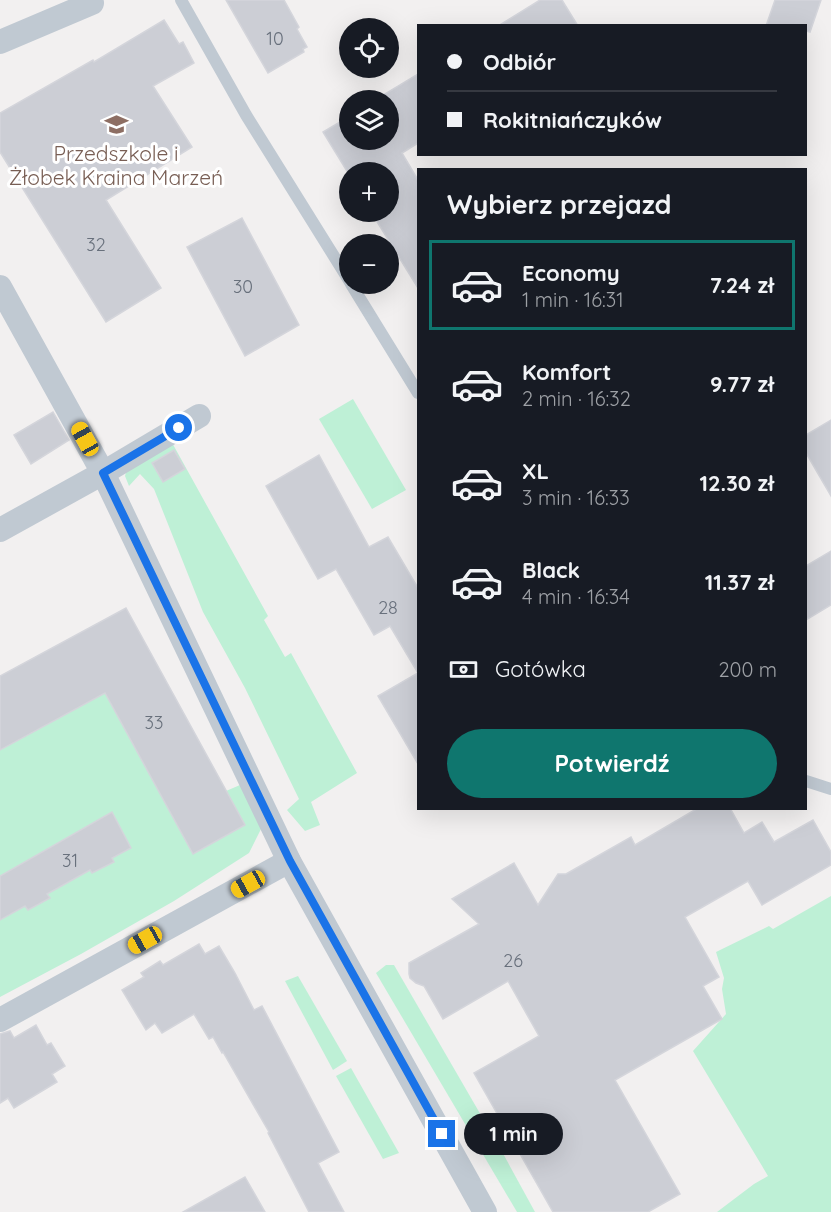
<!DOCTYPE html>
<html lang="pl">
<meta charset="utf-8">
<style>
body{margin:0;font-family:Quicksand,sans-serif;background:#20242c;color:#f1f3f6;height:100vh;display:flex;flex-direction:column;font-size:22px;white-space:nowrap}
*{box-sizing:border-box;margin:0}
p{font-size:20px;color:#9ea1a6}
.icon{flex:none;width:33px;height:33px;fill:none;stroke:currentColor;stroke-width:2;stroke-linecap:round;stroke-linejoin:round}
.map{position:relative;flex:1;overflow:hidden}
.sheet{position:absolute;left:417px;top:168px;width:390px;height:642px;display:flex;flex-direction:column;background:#171b24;border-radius:0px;box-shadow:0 6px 24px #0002}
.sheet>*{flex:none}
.guide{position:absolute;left:417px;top:24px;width:390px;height:132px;border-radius:0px;box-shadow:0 6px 24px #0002;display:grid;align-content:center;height:132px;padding:0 30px;background:#171b24}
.tools{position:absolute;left:339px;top:18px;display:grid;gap:12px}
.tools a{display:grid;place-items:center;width:60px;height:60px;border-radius:50%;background:#171b24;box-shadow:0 6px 24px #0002;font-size:30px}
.end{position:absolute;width:27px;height:27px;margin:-14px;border:8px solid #1a73e8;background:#fff;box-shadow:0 0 0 3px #fff}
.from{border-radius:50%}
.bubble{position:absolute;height:42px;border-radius:21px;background:#171b24;box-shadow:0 6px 24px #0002;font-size:20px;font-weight:700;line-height:42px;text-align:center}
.car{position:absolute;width:18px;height:36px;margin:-18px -9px;border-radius:8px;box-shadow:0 0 4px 2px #0007;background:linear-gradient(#f5c518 24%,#345 0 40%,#f5c518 0 76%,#345 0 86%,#f5c518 0)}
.guide b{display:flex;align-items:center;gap:21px;height:57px;font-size:22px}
.guide b+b{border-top:2px solid #363941}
.guide i{width:15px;height:15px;background:#f1f3f6}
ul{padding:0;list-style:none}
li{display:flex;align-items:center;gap:18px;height:90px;margin:0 12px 9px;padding:0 18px;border:3px solid transparent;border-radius:0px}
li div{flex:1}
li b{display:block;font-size:22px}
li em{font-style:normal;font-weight:700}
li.selected{border-color:#0f766e}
li>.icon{width:54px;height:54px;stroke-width:1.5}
h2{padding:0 30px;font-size:27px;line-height:72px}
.pay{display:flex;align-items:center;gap:15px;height:66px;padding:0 30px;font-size:22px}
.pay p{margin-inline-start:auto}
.button{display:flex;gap:12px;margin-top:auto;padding:12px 30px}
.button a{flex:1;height:69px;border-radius:36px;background:#0f766e;color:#fff;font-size:24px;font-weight:700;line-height:69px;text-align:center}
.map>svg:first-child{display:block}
</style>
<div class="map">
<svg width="831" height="1212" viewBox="0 0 831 1212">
<rect width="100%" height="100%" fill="#f2f0f0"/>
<!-- green -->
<g fill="#bef0d6">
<path d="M353,399L406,490L372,509L319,419Z"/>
<path d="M170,439L268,616L264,620L285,657L291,653L357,773L311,802L320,825L305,831L287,810L299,799L245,688L203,612L154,489L140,474L129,486L125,476L127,469Z"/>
<path d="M105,693L193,853L245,825L226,791L240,785L262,827L249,853L174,901L81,954L0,997V750Z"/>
<path d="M831,896V1212H717L754,1184L768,1176L693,1051L726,1014L722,989L724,978L716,952L769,926L773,929Z"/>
<path d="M386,965H394L500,1148L535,1212H517L376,973Z"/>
<path d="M298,976L347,1061L333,1070L285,981Z"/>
<path d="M351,1068L399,1153L383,1159L336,1076Z"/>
</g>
<!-- building -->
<g fill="#ccced5" stroke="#d4d5db" stroke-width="1.5">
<path d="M226,0H284L299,27L297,29L307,47L303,49L304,52L268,73Z"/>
<path d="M540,0H562L578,26H498Z"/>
<path d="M775,0H821L810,32L806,31V26H766Z"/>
<path d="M164,20L179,44L183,42L194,63L153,86L192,147L106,200L161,288L106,322L0,152V113L93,60L94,62Z"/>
<path d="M418,74V143L402,153L418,180V288L371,212H388V172H350V176L323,132L350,116V140H388V100H375Z"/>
<path d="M242,218L299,325L245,356L187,247Z"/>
<path d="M53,412L69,440L31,464L14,435Z"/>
<path d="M831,420V496L806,453V435Z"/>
<path d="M174,450L185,469L163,482L152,463Z"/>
<path d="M319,455L369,547L388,537L418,588V764L378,696L418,673L390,626L374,635L336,569L318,579L266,486Z"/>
<path d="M831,551V605L806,620V566Z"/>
<path d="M126,608L245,825L193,854L105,693L0,750V676Z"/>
<path d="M698,808H730L744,833L762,822L774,842L813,820L831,852V865L762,905L748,881L685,917L719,977L703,986L722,1019L615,1080L680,1194L648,1212H553L474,1073L539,1036L508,981L443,1019L424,986L416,983L410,978L409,974V963L479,924L452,899L514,863L538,905L558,874H566L631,837L635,845Z"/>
<path d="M112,812L131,848L112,858L114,862L92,873L90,870L47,894L50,898L28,910L25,906L0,920V876Z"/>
<path d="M199,944L205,954L219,946L235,973L254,1010L262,1006L339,1152L318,1163L344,1212H309L268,1133L269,1132L223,1052L222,1053L213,1037L209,1039L194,1014L162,1033L155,1023L146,1030L122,990L144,977L141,973L160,961L163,965Z"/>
<path d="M36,1025L47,1045L51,1043L65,1066L52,1074L57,1082L14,1108L8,1098L0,1103V1034L10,1031L14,1038Z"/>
<path d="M245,1177L265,1212H183Z"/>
</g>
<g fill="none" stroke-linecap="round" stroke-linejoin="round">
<!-- lane -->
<g stroke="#c0c9d2" stroke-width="12">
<path d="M181,0L246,115L350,282"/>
<path d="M351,284L418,393"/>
<path d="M806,781L831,789"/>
</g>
<!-- street -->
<g stroke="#c0c9d2" stroke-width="24">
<path d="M0,42L92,3"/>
<path d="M0,287L103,473L289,861L485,1212"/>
<path d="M0,530L103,473L199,416"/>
<path d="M0,1020L289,861"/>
</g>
</g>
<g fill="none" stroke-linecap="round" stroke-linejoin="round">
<!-- route -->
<path stroke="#1a73e8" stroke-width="8" d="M179,428L103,473L290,861L442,1134"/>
</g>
<!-- icons -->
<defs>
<symbol id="school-bare" viewBox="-9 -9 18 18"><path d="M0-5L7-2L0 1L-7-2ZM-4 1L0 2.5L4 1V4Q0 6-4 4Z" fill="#8d6e63" stroke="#fff" stroke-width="2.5" paint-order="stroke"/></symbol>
</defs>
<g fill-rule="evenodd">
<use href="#school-bare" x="100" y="108" width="33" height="33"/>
</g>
<g text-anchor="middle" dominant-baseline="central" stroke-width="6" stroke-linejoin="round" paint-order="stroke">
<!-- number labels -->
<g font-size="18" fill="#68707c">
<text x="275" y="38">10</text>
<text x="96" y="244">32</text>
<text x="243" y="286">30</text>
<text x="388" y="607">28</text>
<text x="154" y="722">33</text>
<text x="70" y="860">31</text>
<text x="513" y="960">26</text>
</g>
<!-- education labels -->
<g font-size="21" fill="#785e54" stroke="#fff">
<text x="116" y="153">Przedszkole i<tspan x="116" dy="24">Żłobek Kraina Marzeń</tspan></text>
</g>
</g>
</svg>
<div class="tools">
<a><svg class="icon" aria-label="locate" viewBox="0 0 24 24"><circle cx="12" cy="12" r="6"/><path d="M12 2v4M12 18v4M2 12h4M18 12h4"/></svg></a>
<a><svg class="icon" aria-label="layers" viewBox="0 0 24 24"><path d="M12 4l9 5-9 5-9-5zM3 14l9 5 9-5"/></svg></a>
<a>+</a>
<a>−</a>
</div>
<i class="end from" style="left:179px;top:428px"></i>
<i class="end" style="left:442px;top:1134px"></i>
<div class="bubble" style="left:464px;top:1113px;width:99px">1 min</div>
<i class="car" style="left:85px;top:439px;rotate:331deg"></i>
<i class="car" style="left:248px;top:884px;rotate:241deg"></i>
<i class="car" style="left:145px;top:940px;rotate:241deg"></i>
<div class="guide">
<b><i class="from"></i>Odbiór</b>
<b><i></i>Rokitniańczyków</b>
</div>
<section class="sheet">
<h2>Wybierz przejazd</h2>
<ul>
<li class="selected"><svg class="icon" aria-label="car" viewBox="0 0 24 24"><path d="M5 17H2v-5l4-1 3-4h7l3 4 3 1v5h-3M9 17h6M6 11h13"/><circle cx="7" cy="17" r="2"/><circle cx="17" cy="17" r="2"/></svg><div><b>Economy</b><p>1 min · 16:31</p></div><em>7.24 zł</em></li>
<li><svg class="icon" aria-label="car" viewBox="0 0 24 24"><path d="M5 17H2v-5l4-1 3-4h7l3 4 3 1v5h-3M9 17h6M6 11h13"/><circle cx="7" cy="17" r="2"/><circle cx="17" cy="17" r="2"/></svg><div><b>Komfort</b><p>2 min · 16:32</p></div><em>9.77 zł</em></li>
<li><svg class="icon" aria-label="car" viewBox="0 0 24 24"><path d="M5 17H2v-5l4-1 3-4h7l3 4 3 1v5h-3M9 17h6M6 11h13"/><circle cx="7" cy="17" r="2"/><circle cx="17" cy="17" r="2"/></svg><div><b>XL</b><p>3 min · 16:33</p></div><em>12.30 zł</em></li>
<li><svg class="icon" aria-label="car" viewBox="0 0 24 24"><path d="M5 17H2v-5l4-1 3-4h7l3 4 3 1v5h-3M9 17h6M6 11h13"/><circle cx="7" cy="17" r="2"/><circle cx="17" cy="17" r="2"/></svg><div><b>Black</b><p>4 min · 16:34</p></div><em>11.37 zł</em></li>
</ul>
<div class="pay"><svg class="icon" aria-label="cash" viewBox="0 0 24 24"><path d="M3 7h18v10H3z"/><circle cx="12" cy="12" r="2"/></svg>Gotówka<p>200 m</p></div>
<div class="button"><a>Potwierdź</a></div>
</section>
</div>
